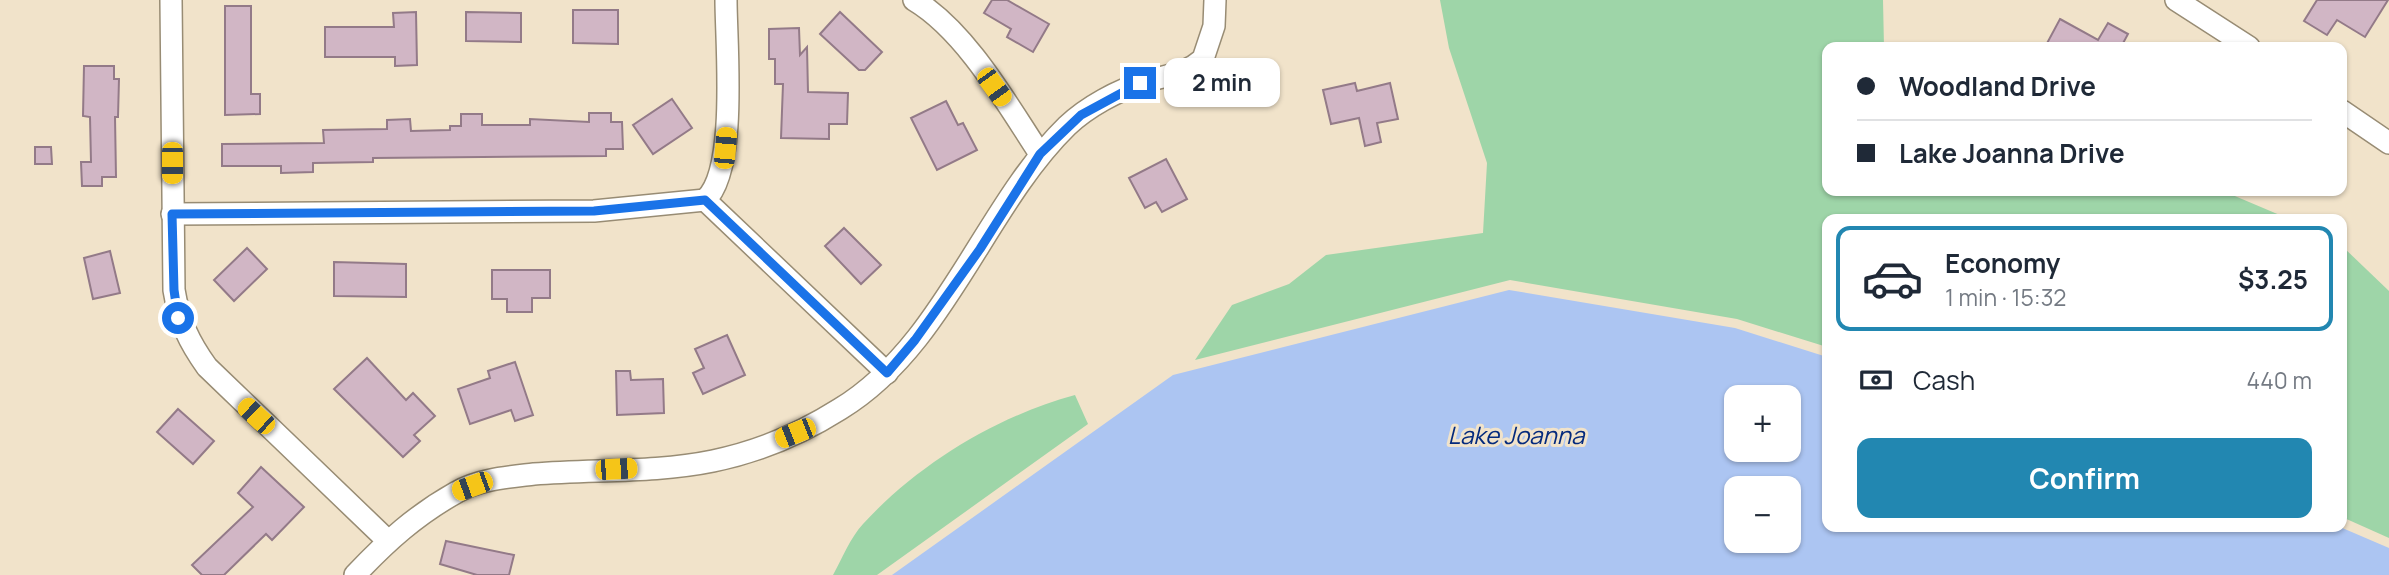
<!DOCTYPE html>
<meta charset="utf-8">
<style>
body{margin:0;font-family:Manrope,sans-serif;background:#f2f2f3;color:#1f2937;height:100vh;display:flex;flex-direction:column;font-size:26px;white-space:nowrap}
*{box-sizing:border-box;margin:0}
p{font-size:23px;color:#747a83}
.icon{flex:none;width:38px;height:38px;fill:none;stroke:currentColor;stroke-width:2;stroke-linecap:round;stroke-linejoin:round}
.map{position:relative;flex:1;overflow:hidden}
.drawer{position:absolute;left:1822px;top:214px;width:525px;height:318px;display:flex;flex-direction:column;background:#fff;border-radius:14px;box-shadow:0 2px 5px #0004}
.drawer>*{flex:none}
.guide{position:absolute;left:1822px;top:42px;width:525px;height:154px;border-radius:14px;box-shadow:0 2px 5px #0004;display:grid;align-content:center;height:154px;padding:0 35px;background:#fff}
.tools{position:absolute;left:1724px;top:385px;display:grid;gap:14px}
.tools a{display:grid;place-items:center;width:77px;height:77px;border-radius:14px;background:#fff;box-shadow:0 2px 5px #0004;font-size:35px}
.end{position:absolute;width:32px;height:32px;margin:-16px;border:9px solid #1a73e8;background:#fff;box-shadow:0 0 0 4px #fff}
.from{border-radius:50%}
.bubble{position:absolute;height:49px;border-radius:14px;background:#fff;box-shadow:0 2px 5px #0004;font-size:23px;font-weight:700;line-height:49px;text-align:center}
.car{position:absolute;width:21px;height:42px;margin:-21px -10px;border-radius:9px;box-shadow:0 0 5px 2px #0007;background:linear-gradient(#f5c518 24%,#345 0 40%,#f5c518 0 76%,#345 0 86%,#f5c518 0)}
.guide b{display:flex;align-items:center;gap:24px;height:66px;font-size:26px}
.guide b+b{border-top:2px solid #e0e1e3}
.guide i{width:18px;height:18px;background:#1f2937}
ul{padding:12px 0 0;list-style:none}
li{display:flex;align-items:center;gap:21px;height:105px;margin:0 14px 10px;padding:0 21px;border:4px solid #e0e1e3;border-radius:14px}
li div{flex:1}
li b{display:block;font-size:26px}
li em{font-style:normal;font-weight:700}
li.on{border-color:#2287b1}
li>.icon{width:63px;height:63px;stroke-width:1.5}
.pay{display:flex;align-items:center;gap:18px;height:77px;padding:0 35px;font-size:26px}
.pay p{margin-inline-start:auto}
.cta{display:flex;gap:14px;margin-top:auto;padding:14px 35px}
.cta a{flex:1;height:80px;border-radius:14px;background:#2287b1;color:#fff;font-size:28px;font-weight:700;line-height:80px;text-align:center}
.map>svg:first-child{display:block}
</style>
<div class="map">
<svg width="2389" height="575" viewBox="0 0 2389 575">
<rect width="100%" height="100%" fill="#f1e3ca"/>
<!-- green -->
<g fill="#9ed5a8">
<path d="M1440,0H1883L1884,47H1827V191H2223L2289,219H1827V347L1737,319L1510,280L1195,360L1232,305L1289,284L1326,255L1483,233L1487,163L1449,48Z"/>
<path d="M2342,246L2389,291V538L2342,517Z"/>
<path d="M1075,395L1088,424L877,575H833C842,559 850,538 863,524C918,464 997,416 1075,395Z"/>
</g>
<!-- water -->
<path fill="#acc5f2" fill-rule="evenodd" d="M1509,290L1735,328L1827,357V527H2340L2389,548V575H892L1173,375ZM1736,397H1788V450H1736ZM1736,488H1788V541H1736Z"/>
<!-- building -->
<g fill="#d1b6c5" stroke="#937a88" stroke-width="2">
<path d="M992,0H1007L1049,24L1033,52L1007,37L1011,29L984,13Z"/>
<path d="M2317,0H2388L2365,37L2337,20L2327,35L2304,21Z"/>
<path d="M225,6H251V94H260V114L225,115Z"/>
<path d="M573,10H618V44L573,43Z"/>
<path d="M416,12L417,65L395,66V57H325V27H394L393,13Z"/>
<path d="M466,12L521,13V42L466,41Z"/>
<path d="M840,12L882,52L865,70H859L820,34Z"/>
<path d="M2060,19L2098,40L2108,23L2128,34L2121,47H2045Z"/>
<path d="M799,28L800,55L807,47L808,92L848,93L847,124H829V139L781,138L783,84H775V59H769V29Z"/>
<path d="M84,66H114V79H119L118,117H115L116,177H102V186H82L81,162H91L90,117L83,116Z"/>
<path d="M1355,83L1357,91L1390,83L1398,119L1377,123L1381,142L1365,146L1359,118L1331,124L1323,90Z"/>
<path d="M672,99L692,128L653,154L633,125Z"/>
<path d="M946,101L958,125L963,123L977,150L937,170L911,118Z"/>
<path d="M589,113H611V122H622L623,149H606V156L373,158V162L313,163V172L281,173V166H222V144L324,143L323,130L387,129V120L410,119L411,131L450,130V126H461V114H482V125H530V119L589,122Z"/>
<path d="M35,147H51L52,164H35Z"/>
<path d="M1166,159L1187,199L1162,212L1156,202L1145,208L1129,178Z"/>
<path d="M844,228L881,265L861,284L825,246Z"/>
<path d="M247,248L267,269L234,301L214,280Z"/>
<path d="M110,251L120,293L93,299L84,258Z"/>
<path d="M334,262L406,264V297L334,296Z"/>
<path d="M492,270H550V298H532V312H507V299H492Z"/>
<path d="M727,335L745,375L703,394L693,373L704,368L695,349Z"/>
<path d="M367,358L406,400L413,393L435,416L414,435L420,441L403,457L334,389Z"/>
<path d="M515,362L533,415L515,421L511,410L470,424L458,389L490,378L488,371Z"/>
<path d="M616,371H630L631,380L663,379L664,413L617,415Z"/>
<path d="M178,409L214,441L193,464L157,432Z"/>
<path d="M261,467L304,507L272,540L266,534L224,575H202L192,565L253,507L238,493Z"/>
<path d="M446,541L514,555L509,575H477L440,564Z"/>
</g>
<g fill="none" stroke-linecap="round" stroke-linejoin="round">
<defs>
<g id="minor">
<path d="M171,0L174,290C179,321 189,342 207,367L387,540"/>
<path d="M914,0C966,31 1007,104 1040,154"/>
<path d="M2176,0L2249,47"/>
<path d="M2342,111L2389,143"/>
<path d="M705,200L887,373"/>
<path d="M172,214L594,211L705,200C738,171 726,44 726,0"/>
<path d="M355,575C387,541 416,515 457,492C479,479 509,477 534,474C593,469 655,473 713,461C757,452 802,433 840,409C944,346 984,207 1067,126C1087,107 1118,90 1145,82C1166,75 1185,75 1203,59L1214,26L1215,0"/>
</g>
</defs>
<!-- minor casing -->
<use href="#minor" stroke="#988c74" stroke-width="24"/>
<!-- minor -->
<use href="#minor" stroke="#fff" stroke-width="21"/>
</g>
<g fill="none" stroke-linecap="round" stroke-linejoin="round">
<!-- route -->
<path stroke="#1a73e8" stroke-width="9" d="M178,318L174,290L172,214L594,211L705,200L887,373L915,340L980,249L1040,154L1081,115L1140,83"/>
</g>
<g text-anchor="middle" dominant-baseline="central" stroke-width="6" stroke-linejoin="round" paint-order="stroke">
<!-- water labels -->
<g font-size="24" font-style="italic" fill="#042a7d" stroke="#f1e3ca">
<text x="1516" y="434">Lake Joanna</text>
</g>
</g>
</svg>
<div class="tools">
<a>+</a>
<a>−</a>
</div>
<i class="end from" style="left:178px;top:318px"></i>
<i class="end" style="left:1140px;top:83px"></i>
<div class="bubble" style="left:1164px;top:58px;width:116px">2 min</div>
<i class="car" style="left:994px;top:87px;rotate:144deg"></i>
<i class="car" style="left:725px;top:148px;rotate:5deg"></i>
<i class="car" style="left:172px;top:163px;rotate:180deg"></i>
<i class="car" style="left:256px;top:416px;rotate:313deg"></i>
<i class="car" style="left:795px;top:433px;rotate:248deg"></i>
<i class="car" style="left:616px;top:469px;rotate:87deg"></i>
<i class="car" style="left:472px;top:486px;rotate:250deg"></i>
<div class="guide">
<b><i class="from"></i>Woodland Drive</b>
<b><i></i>Lake Joanna Drive</b>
</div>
<section class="drawer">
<ul>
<li class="on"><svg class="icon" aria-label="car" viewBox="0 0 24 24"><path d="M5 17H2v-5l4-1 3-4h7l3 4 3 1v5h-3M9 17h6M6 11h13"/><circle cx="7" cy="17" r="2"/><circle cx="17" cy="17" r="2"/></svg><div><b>Economy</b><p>1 min · 15:32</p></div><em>$3.25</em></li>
</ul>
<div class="pay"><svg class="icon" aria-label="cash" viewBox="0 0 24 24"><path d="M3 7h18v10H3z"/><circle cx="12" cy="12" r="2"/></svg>Cash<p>440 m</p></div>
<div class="cta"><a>Confirm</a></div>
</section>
</div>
